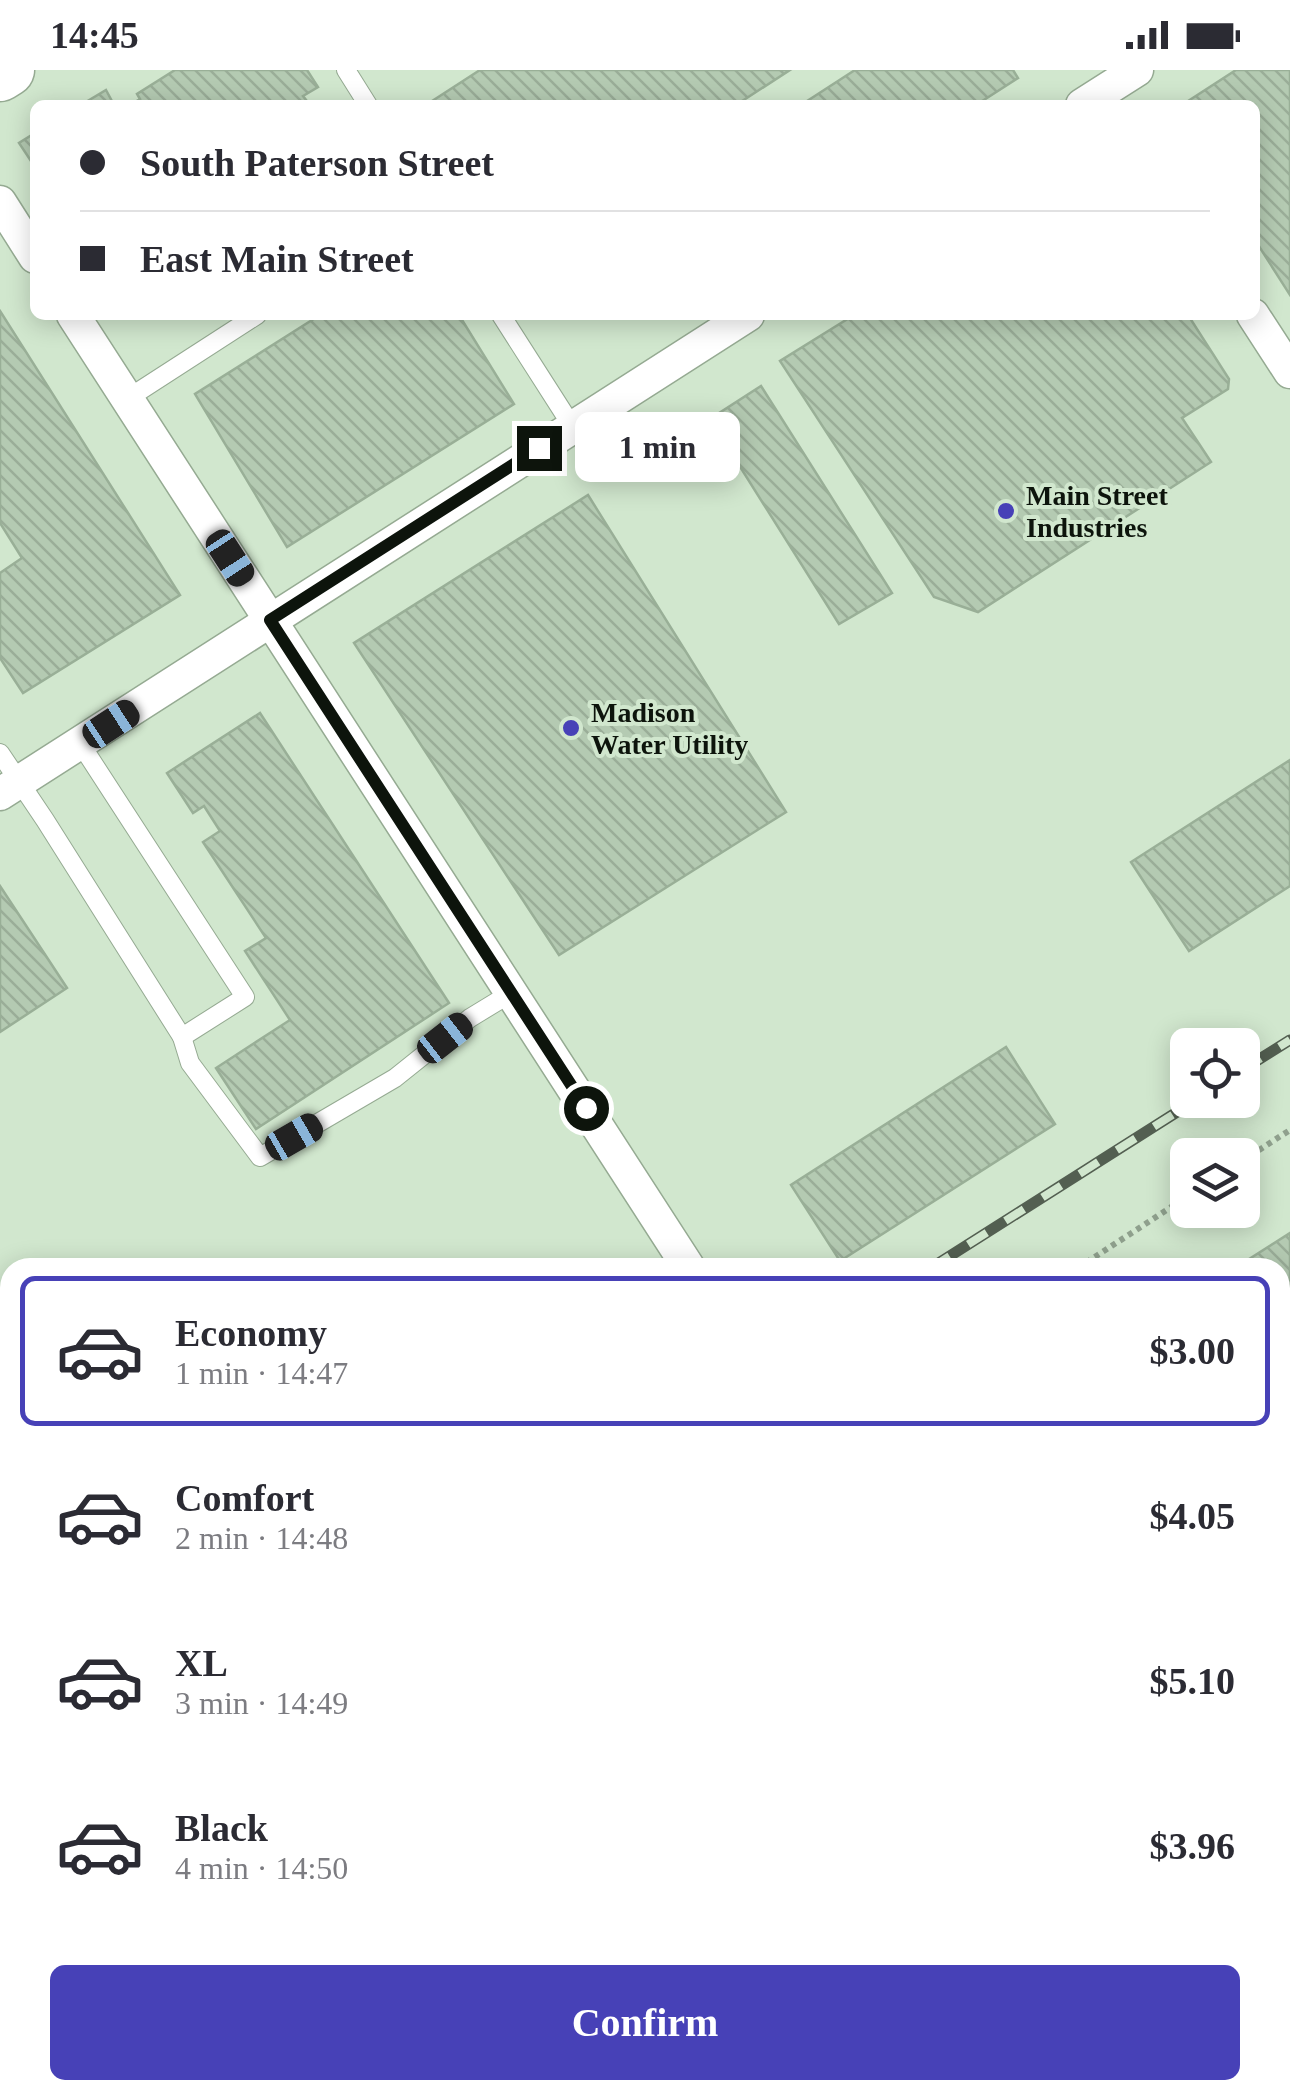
<!DOCTYPE html>
<meta charset="utf-8">
<style>
body{margin:0;font-family:"Times New Roman",serif;background:#f7f7f7;color:#2b2b33;height:100vh;display:flex;flex-direction:column;font-size:38px;white-space:nowrap}
*{box-sizing:border-box;margin:0}
p{font-size:32px;color:#7c7c81}
.icon{flex:none;width:55px;height:55px;fill:none;stroke:currentColor;stroke-width:2;stroke-linecap:round;stroke-linejoin:round}
.map{position:relative;flex:1;overflow:hidden}
.sheet{position:absolute;left:0px;top:1188px;width:1290px;height:842px;display:flex;flex-direction:column;background:#fff;border-radius:30px 30px 0 0;box-shadow:0 5px 25px #0003}
.sheet>*{flex:none}
.hud{position:absolute;left:30px;top:30px;width:1230px;height:220px;border-radius:15px;box-shadow:0 5px 25px #0003;display:grid;align-content:center;height:220px;padding:0 50px;background:#fff}
.fabs{position:absolute;left:1170px;top:958px;display:grid;gap:20px}
.fabs a{display:grid;place-items:center;width:90px;height:90px;border-radius:15px;background:#fff;box-shadow:0 5px 25px #0003;font-size:50px}
.end{position:absolute;width:45px;height:45px;margin:-22px;border:12px solid #0d140c;background:#fff;box-shadow:0 0 0 5px #fff}
.from{border-radius:50%}
.bubble{position:absolute;height:70px;border-radius:15px;background:#fff;box-shadow:0 5px 25px #0003;font-size:32px;font-weight:700;line-height:70px;text-align:center}
.car{position:absolute;width:30px;height:60px;margin:-30px -15px;border-radius:12px;box-shadow:0 0 8px 2px #0007;background:linear-gradient(#222 24%,#8ab4d8 0 40%,#222 0 76%,#8ab4d8 0 86%,#222 0)}
.hud b{display:flex;align-items:center;gap:35px;height:95px;font-size:38px}
.hud b+b{border-top:2px solid #e1e1e2}
.hud i{width:25px;height:25px;background:#2b2b33}
ul{padding:18px 0 0;list-style:none}
li{display:flex;align-items:center;gap:30px;height:150px;margin:0 20px 15px;padding:0 30px;border:5px solid transparent;border-radius:15px}
li div{flex:1}
li b{display:block;font-size:38px}
li em{font-style:normal;font-weight:700}
li.active{border-color:#4741b7}
li>.icon{width:90px;height:90px;stroke-width:1.5}
.action{display:flex;gap:20px;margin-top:auto;padding:20px 50px}
.action a{flex:1;height:115px;border-radius:15px;background:#4741b7;color:#fff;font-size:40px;font-weight:700;line-height:115px;text-align:center}
.status{display:flex;justify-content:space-between;align-items:center;height:70px;padding:0 50px;background:#fff;direction:ltr}
.status svg{height:28px;fill:currentColor}
.map>svg:first-child{display:block}
</style>
<div class="status"><b>14:45</b><svg viewBox="0 0 49 12"><path d="M0 12V9h3v3zM5 12V6h3v6zM10 12V3h3v9zM15 12V0h3v12zM26 1h20v11H26zM47 4h2v5h-2z"/></svg></div>
<div class="map">
<svg width="1290" height="2028" viewBox="0 0 1290 2028">
<defs>
<pattern id="building-back-hatch" width="6" height="6" patternUnits="userSpaceOnUse" patternTransform="scale(2.5)"><rect width="6" height="6" fill="#b4cab2"/><path d="M-1 5l2 2M0 0l6 6M5-1l2 2" fill="none" stroke="#9aad98"/></pattern>
</defs>
<rect width="100%" height="100%" fill="#d1e7ce"/>
<!-- building -->
<g fill="url(#building-back-hatch)" stroke="#99af97" stroke-width="2.5">
<path d="M175,0H307L318,17L303,26L310,35H130L140,29L137,24Z"/>
<path d="M480,0H790L736,35H426Z"/>
<path d="M855,0H1013L1018,8L976,35H801Z"/>
<path d="M1236,0H1290V225L1255,170V35H1182Z"/>
<path d="M106,20L114,35H81Z"/>
<path d="M35,63V97L19,73Z"/>
<path d="M0,241L180,525L23,623L0,588V503L22,488L0,453Z"/>
<path d="M320,245H459L514,334L287,477L195,324Z"/>
<path d="M854,245H1188L1229,309L1228,319L1182,348L1211,392L978,542L934,527L780,291Z"/>
<path d="M761,316L892,523L839,554L710,349Z"/>
<path d="M588,425L786,742L559,885L354,573Z"/>
<path d="M260,643L449,933L256,1059L216,998L290,950L245,881L266,868L203,772L220,761L204,736L193,743L167,703Z"/>
<path d="M1290,690V816L1189,881L1131,792Z"/>
<path d="M0,816L67,918L0,962Z"/>
<path d="M1006,977L1055,1054L840,1191L791,1115Z"/>
<path d="M1290,1163V1250L1280,1257V1198H1235Z"/>
<path d="M0,1310L10,1325V1355L0,1361Z"/>
<path d="M1290,1369V1498L1280,1482V1375Z"/>
<path d="M1280,1482L1290,1498V1551L1280,1558Z"/>
<path d="M1280,1776L1290,1788V1852L1280,1838Z"/>
<path d="M1280,1864L1287,1874L1280,1879L1290,1894V1897L1280,1903Z"/>
<path d="M1290,1915V1964L1280,1970V1921Z"/>
<path d="M103,2020H133L120,2028H108Z"/>
<path d="M298,2020L309,2022L326,2020L331,2028H286Z"/>
<path d="M348,2020H433L438,2028H353Z"/>
<path d="M448,2020H559L564,2028H454Z"/>
<path d="M877,2020H923L928,2028H877L874,2022Z"/>
<path d="M923,2020H962L967,2028H928Z"/>
<path d="M1058,2020H1105L1106,2021L1095,2028H1063Z"/>
</g>
<g fill="none" stroke-linecap="round" stroke-linejoin="round">
<defs>
<g id="service">
<path d="M346,0L368,35"/>
<path d="M501,245L572,356"/>
<path d="M127,329L257,245"/>
<path d="M0,683L45,750L182,967L245,927L80,673"/>
<path d="M182,967L190,993L260,1087L395,1008L470,948L511,923"/>
</g>
<g id="minor">
<path d="M1082,35L1137,0"/>
<path d="M0,132L35,187"/>
<path d="M73,245L689,1198"/>
<path d="M1253,245L1290,302"/>
<path d="M0,724L748,245"/>
<path d="M0,1967L10,1984"/>
<path d="M32,2020L37,2028"/>
<path d="M1220,2020L1226,2028"/>
</g>
<g id="tertiary">
<path d="M1280,1664L1290,1657"/>
<path d="M720,2028L732,2020"/>
</g>
<path id="primary" d="M0,5L8,0"/>
</defs>
<!-- service casing -->
<use href="#service" stroke="#95aa92" stroke-width="20"/>
<!-- minor casing -->
<use href="#minor" stroke="#95aa92" stroke-width="35"/>
<!-- tertiary casing -->
<use href="#tertiary" stroke="#95aa92" stroke-width="42"/>
<!-- primary casing -->
<use href="#primary" stroke="#95aa92" stroke-width="55"/>
<!-- path -->
<g stroke="#8fa08d" stroke-width="6" stroke-dasharray="5 5" stroke-linecap="butt">
<path d="M1242,1091L1290,1060"/>
<path d="M1078,1198L1188,1126"/>
<path d="M0,1886L10,1880"/>
</g>
<!-- service -->
<use href="#service" stroke="#fff" stroke-width="18"/>
<!-- minor -->
<use href="#minor" stroke="#fff" stroke-width="32"/>
<!-- tertiary -->
<use href="#tertiary" stroke="#fff" stroke-width="40"/>
<!-- primary -->
<use href="#primary" stroke="#fff" stroke-width="52"/>
<defs>
<g id="rail">
<path d="M1242,1000L1290,970"/>
<path d="M931,1198L1196,1030"/>
<path d="M0,1808L10,1802"/>
</g>
</defs>
<!-- rail casing -->
<use href="#rail" stroke="#535f51" stroke-width="11"/>
<!-- rail -->
<use href="#rail" stroke="#d1e7ce" stroke-width="8" stroke-dasharray="22" stroke-linecap="butt"/>
</g>
<g fill="none" stroke-linecap="round" stroke-linejoin="round">
<!-- route -->
<path stroke="#0d140c" stroke-width="12" d="M539,378L270,550L586,1038"/>
</g>
<!-- markers -->
<g fill="#4741b7" stroke="#d1e7ce" stroke-width="4">
<circle cx="1006" cy="441" r="10"/>
<circle cx="571" cy="658" r="10"/>
</g>
<g text-anchor="middle" dominant-baseline="central" stroke-width="8" stroke-linejoin="round" paint-order="stroke">
<!-- poi labels -->
<g font-size="28" font-weight="bold" fill="#0d140c" stroke="#d1e7ce" text-anchor="start">
<text x="1026" y="425">Main Street<tspan x="1026" dy="32">Industries</tspan></text>
<text x="591" y="642">Madison<tspan x="591" dy="32">Water Utility</tspan></text>
</g>
</g>
</svg>
<div class="fabs">
<a><svg class="icon" aria-label="locate" viewBox="0 0 24 24"><circle cx="12" cy="12" r="6"/><path d="M12 2v4M12 18v4M2 12h4M18 12h4"/></svg></a>
<a><svg class="icon" aria-label="layers" viewBox="0 0 24 24"><path d="M12 4l9 5-9 5-9-5zM3 14l9 5 9-5"/></svg></a>
</div>
<i class="end from" style="left:586px;top:1038px"></i>
<i class="end" style="left:539px;top:378px"></i>
<div class="bubble" style="left:575px;top:342px;width:165px">1 min</div>
<i class="car" style="left:230px;top:488px;rotate:147deg"></i>
<i class="car" style="left:111px;top:654px;rotate:57deg"></i>
<i class="car" style="left:445px;top:968px;rotate:52deg"></i>
<i class="car" style="left:294px;top:1067px;rotate:60deg"></i>
<div class="hud">
<b><i class="from"></i>South Paterson Street</b>
<b><i></i>East Main Street</b>
</div>
<section class="sheet">
<ul>
<li class="active"><svg class="icon" aria-label="car" viewBox="0 0 24 24"><path d="M5 17H2v-5l4-1 3-4h7l3 4 3 1v5h-3M9 17h6M6 11h13"/><circle cx="7" cy="17" r="2"/><circle cx="17" cy="17" r="2"/></svg><div><b>Economy</b><p>1 min · 14:47</p></div><em>$3.00</em></li>
<li><svg class="icon" aria-label="car" viewBox="0 0 24 24"><path d="M5 17H2v-5l4-1 3-4h7l3 4 3 1v5h-3M9 17h6M6 11h13"/><circle cx="7" cy="17" r="2"/><circle cx="17" cy="17" r="2"/></svg><div><b>Comfort</b><p>2 min · 14:48</p></div><em>$4.05</em></li>
<li><svg class="icon" aria-label="car" viewBox="0 0 24 24"><path d="M5 17H2v-5l4-1 3-4h7l3 4 3 1v5h-3M9 17h6M6 11h13"/><circle cx="7" cy="17" r="2"/><circle cx="17" cy="17" r="2"/></svg><div><b>XL</b><p>3 min · 14:49</p></div><em>$5.10</em></li>
<li><svg class="icon" aria-label="car" viewBox="0 0 24 24"><path d="M5 17H2v-5l4-1 3-4h7l3 4 3 1v5h-3M9 17h6M6 11h13"/><circle cx="7" cy="17" r="2"/><circle cx="17" cy="17" r="2"/></svg><div><b>Black</b><p>4 min · 14:50</p></div><em>$3.96</em></li>
</ul>
<div class="action"><a>Confirm</a></div>
</section>
</div>
